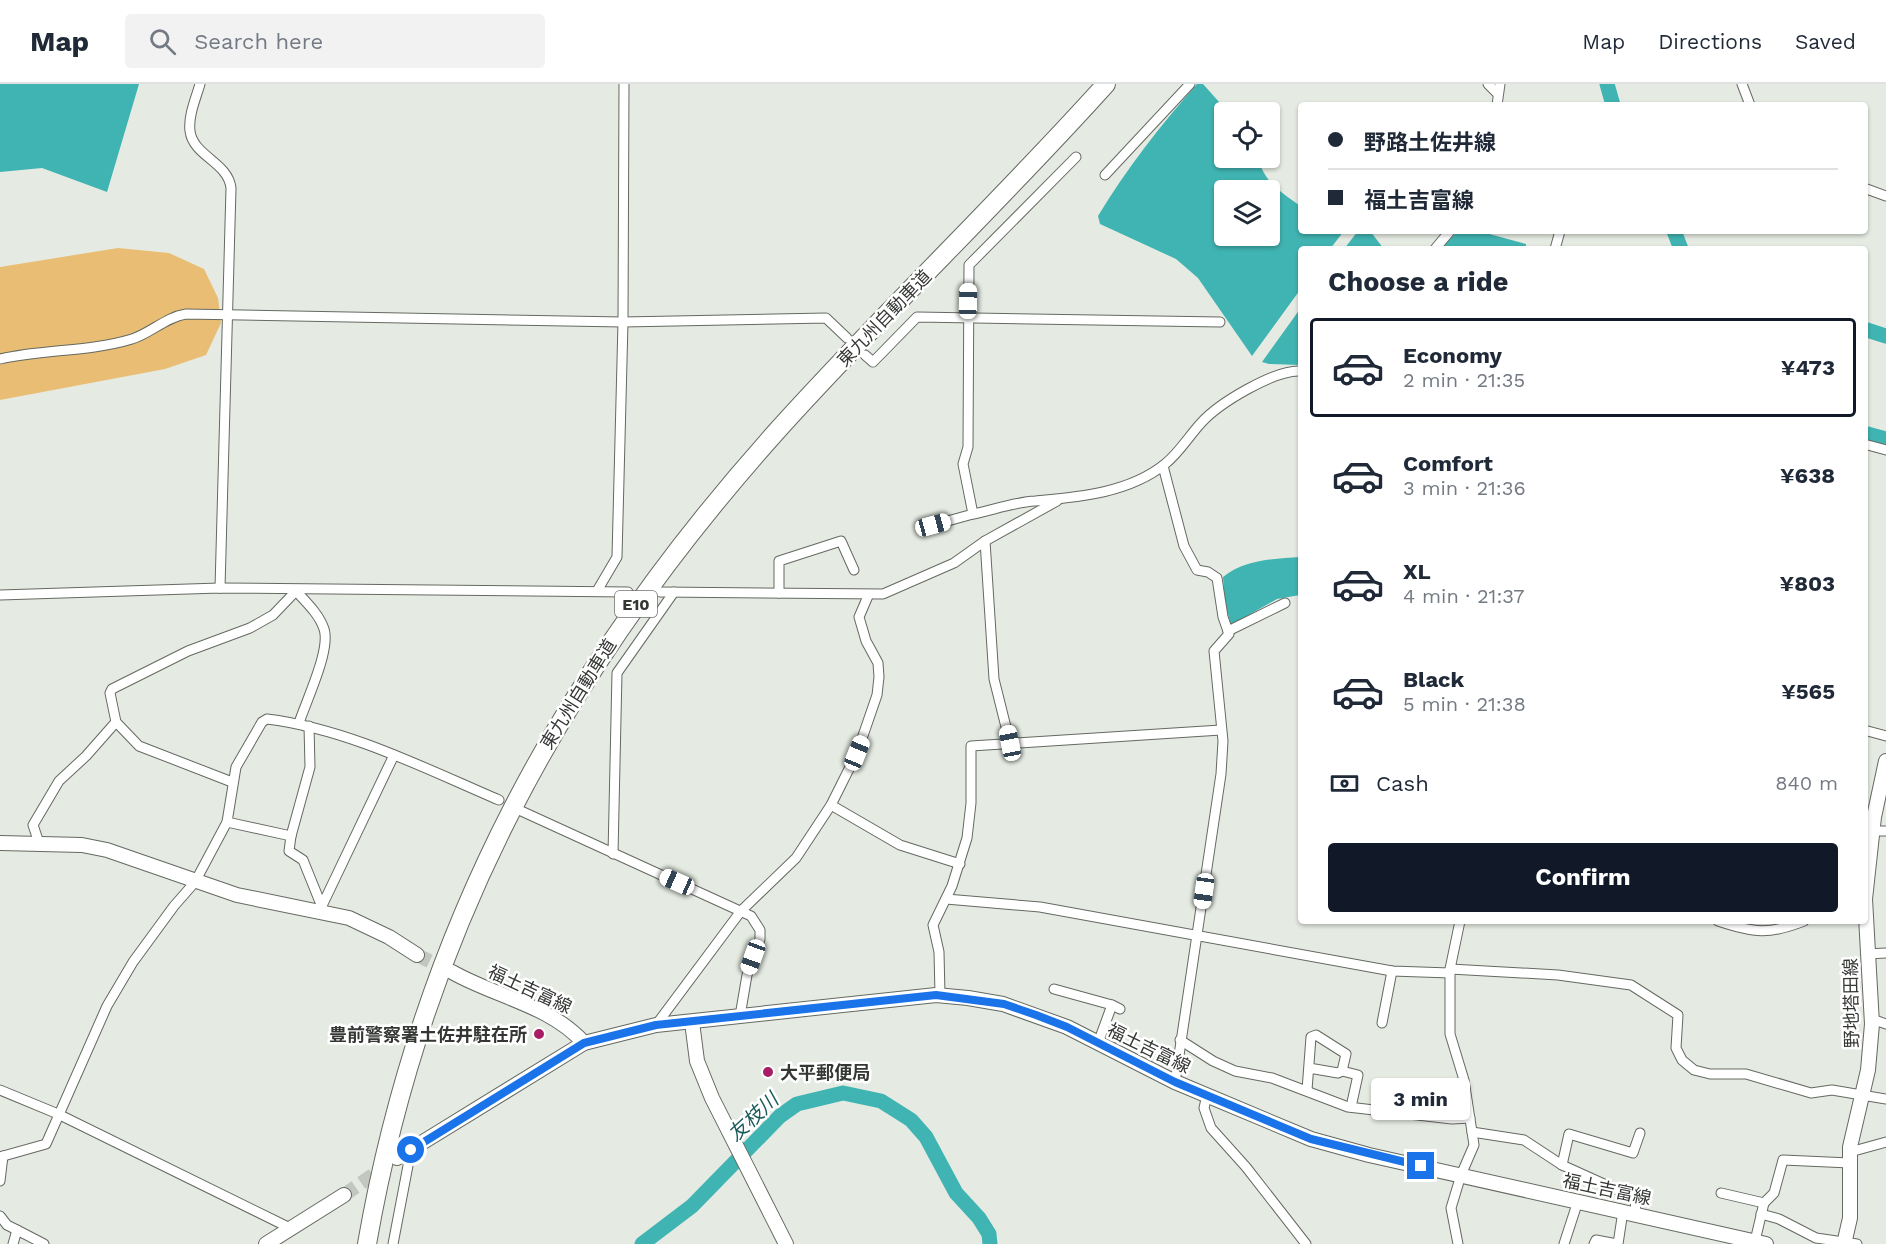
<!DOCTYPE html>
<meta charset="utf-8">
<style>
body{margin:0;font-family:"Work Sans","Noto Sans JP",sans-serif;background:#f2f2f3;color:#1f2937;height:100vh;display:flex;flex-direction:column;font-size:22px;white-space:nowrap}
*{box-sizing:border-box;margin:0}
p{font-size:20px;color:#747a83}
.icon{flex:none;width:33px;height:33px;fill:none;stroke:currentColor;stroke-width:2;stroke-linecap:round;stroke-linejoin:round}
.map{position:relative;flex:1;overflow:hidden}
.drawer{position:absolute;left:1298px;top:162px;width:570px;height:678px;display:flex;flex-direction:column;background:#fff;border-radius:6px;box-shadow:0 2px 4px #0004}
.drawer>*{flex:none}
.hud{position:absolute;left:1298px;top:18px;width:570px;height:132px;border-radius:6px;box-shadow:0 2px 4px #0004;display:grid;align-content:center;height:132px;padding:0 30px;background:#fff}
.controls{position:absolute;left:1214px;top:18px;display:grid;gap:12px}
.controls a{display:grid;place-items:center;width:66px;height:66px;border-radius:6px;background:#fff;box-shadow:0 2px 4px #0004;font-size:30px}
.end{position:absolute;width:27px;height:27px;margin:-14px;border:8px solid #1a73e8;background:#fff;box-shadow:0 0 0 3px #fff}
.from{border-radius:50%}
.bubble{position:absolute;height:42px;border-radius:6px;background:#fff;box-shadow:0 2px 4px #0004;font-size:20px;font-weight:700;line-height:42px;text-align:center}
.car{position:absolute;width:18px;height:36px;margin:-18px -9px;border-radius:8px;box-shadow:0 0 4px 2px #0007;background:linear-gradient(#fff 24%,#345 0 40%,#fff 0 76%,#345 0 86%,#fff 0)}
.hud b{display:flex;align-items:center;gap:21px;height:57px;font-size:22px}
.hud b+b{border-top:2px solid #e0e1e3}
.hud i{width:15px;height:15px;background:#1f2937}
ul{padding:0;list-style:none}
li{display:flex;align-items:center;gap:18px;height:99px;margin:0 12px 9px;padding:0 18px;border:3px solid transparent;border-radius:6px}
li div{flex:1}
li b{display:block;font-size:22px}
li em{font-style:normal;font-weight:700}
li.active{border-color:#111827}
li>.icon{width:54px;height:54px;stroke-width:1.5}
h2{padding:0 30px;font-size:27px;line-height:72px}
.pay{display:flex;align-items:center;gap:15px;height:66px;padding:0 30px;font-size:22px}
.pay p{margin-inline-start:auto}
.action{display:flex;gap:12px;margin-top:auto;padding:12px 30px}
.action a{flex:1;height:69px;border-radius:6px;background:#111827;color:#fff;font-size:24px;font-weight:700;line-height:69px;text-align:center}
header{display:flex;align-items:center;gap:36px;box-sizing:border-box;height:84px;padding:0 30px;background:#fff;border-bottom:2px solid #e0e1e3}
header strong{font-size:28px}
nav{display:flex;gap:33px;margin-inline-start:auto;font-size:21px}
.search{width:420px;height:54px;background:#f2f2f3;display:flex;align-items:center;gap:15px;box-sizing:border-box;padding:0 21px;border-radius:6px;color:#747a83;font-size:22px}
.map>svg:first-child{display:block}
</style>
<header>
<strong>Map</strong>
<div class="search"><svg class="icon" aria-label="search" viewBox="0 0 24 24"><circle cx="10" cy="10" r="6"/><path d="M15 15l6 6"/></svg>Search here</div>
<nav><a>Map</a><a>Directions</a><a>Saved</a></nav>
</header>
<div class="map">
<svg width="1886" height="1160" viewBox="0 0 1886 1160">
<rect width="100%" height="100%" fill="#e5ebe2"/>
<!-- green -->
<path fill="#e9be74" d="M118,164L169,169L204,185L218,214L221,239L206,271L165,285L0,316V183Z"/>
<!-- water -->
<g fill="#40b4b2" fill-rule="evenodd">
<path d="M0,0H139L107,108L42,84L0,88Z"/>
<path d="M1197,0H1203L1228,28H1224V74H1258C1264,98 1281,108 1300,122V147H1344L1330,165H1300V206L1252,272L1198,194L1176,175L1100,140L1098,132C1127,84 1160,42 1197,0ZM1269,106V152H1224V106Z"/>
<path d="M1358,147H1370L1384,165H1344Z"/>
<path d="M1463,147L1482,148L1526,160V165H1440L1457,148Z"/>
<path d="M1300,225V281L1269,280L1262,278Z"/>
<path d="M1300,473V511L1277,515L1231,541L1225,519L1223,493C1245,475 1273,475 1300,473Z"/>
</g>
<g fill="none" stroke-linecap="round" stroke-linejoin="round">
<!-- river -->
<g stroke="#40b4b2" stroke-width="15">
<path d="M1607,0L1613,21"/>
<path d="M1674,147L1681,165"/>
<path d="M1864,245L1886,252"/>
<path d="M1864,349L1886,355"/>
<path d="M642,1160L692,1122L780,1032L797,1020L843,1009L881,1017L911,1036L926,1053L956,1109L979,1134L989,1150L990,1160"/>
</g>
<!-- secondary-tunnel -->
<g stroke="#c2c7bf" stroke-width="14" stroke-dasharray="14 7" stroke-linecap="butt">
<path d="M417,871L450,887"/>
<path d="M344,1111L386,1082"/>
</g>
<defs>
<g id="street">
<path d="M200,0C196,14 188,32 190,47C193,72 228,78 231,104L220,504"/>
<path d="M1488,0L1498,10"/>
<path d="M1742,0L1750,21"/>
<path d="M1497,21L1500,0"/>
<path d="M1076,73L969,181L968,363L963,380L973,430C993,426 1015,418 1035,417C1079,413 1129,409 1165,380C1179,369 1189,352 1201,339C1219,319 1274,286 1300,287"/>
<path d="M1105,91L1190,0"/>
<path d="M1864,104L1886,112"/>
<path d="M1435,165L1450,147"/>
<path d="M1555,165L1560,147"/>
<path d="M865,271L873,278L917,233L1220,238"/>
<path d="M0,275C43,265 89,268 132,255C151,249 166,233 186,230L623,238L826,234L847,254"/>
<path d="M1864,360L1886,366"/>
<path d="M1163,382L1184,462L1197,486L1208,488L1217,494L1223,533L1229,550L1214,567L1223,657L1221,690L1175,998"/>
<path d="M933,441L973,430"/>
<path d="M985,457L994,595L1010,659"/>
<path d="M296,507C306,518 319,530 324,545C331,566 306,617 299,639"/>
<path d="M597,507L617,473L623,238L624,0"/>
<path d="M660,508L883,510L954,479L985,457L1057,417"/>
<path d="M779,509V477L841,457L854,486"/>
<path d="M0,511L220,504L628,508"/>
<path d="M1228,547L1285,519"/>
<path d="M309,642L310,683L291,752L289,767L303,776L322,823"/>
<path d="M1864,646L1886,652"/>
<path d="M232,698L139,662L116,638L110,609L112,605L188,567L250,544L273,531L296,507"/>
<path d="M831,721L900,761L960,780"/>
<path d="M519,726L751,832L760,846V855L747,891L740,932"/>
<path d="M227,738L291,752"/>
<path d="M1872,747H1886"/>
<path d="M39,759L33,741L59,697L86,672L116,638"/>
<path d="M613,770L617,589L674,508"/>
<path d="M946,815L1040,823L1392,887L1450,889"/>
<path d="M320,826L394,671"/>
<path d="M1718,837C1754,849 1769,851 1804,837"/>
<path d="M1867,870L1886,869"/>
<path d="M1450,885L1558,891L1631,901L1678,931L1676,964L1682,976L1694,986L1710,990H1746L1811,1009L1832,1006L1886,1015"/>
<path d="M1054,905L1112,921"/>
<path d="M940,911L939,868L933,841L952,802L967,754L971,719V662L1221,646"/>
<path d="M1872,935L1886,940"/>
<path d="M1382,939L1392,887"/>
<path d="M656,941L741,827L796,774L831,721L857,669L877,611L879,593L878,579L866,557L859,533L868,512"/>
<path d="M1180,956L1213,977L1235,987L1272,994L1348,1023L1452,1035L1470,1034"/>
<path d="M1098,959L1112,921L1120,925"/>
<path d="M1342,987L1358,991L1351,1023"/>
<path d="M0,1006L58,1030L290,1144"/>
<path d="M1307,1006L1311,953L1316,951L1346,970L1342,987L1338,989L1309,984"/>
<path d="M1207,1011L1204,1024L1211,1044L1246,1083L1306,1160"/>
<path d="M1472,1048L1524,1056L1562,1081"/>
<path d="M1850,1068L1886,1058"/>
<path d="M0,1073L46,1060L107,922L133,878L174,822L195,798L227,738L236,683L262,638L267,635C348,645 424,684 499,716"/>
<path d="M0,1097L3,1072"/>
<path d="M1721,1109L1764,1119"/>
<path d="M1636,1130L1635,1114L1562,1081L1569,1050L1633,1069L1640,1049"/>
<path d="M1761,1130L1779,1135L1816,1154L1857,1160"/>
<path d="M0,1132L7,1141L17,1146"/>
<path d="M1755,1157L1764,1119L1774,1109L1783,1076L1850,1079"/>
<path d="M13,1160L17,1146L44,1160"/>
<path d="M393,1160L411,1066"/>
<path d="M1458,1160L1451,1124L1461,1091L1474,1061L1464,996L1450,950V885L1460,837"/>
<path d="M1564,1160L1578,1117"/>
<path d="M1594,1160L1596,1156L1617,1160"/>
<path d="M1618,1160L1623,1127"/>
</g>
<g id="secondary">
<path d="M0,759L82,761L107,766L237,811L349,834L389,853L417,871"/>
<path d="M452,888C496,913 550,921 584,959L656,941L936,911L968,914L1003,920L1067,943L1175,998L1311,1055L1369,1071L1766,1160"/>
<path d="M692,938L697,977L712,1014L786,1160"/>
<path d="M397,1074L584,959"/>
<path d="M266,1160L344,1111"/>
<path d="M1844,1160L1850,1134V1063L1868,986L1872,940L1865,815L1874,733L1886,677"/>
</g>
<path id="highway" d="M367,1160C422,844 564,585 776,348C883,229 999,119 1106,0"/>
</defs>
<!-- street casing -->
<use href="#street" stroke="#646961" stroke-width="11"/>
<!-- secondary casing -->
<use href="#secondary" stroke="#646961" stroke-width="16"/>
<!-- highway casing -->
<use href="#highway" stroke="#646961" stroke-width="20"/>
<!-- street -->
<use href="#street" stroke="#fff" stroke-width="9"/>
<!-- secondary -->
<use href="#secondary" stroke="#fff" stroke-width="14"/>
<!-- highway -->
<use href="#highway" stroke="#fff" stroke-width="18"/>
</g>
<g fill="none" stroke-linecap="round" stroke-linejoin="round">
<!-- route -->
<path stroke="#1a73e8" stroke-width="8" d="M411,1066L584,959L656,941L936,911L1004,920L1036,931L1067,943L1175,998L1311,1055L1421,1082"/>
</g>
<!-- markers -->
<g fill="#a71e65" stroke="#fff" stroke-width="2">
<circle cx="539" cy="950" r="6"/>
<circle cx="768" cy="988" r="6"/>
</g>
<g text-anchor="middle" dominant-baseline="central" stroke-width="5" stroke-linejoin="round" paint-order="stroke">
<!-- shield labels -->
<rect fill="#fff" stroke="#717371" stroke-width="1.5" x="615" y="507" width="42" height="26" rx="4.5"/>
<g font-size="16" font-weight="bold" fill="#343734">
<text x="636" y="520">E10</text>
</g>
<!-- street labels -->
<g font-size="18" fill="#343734" stroke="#fff">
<text transform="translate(884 234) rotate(-46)">東九州自動車道</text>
<text transform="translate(578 610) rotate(-58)">東九州自動車道</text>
<text transform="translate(530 905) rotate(25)">福土吉富線</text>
<text transform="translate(1851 919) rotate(-91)">野地塔田線</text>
<text transform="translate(1149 964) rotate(26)">福土吉富線</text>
<text transform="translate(1607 1105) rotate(12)">福土吉富線</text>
</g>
<!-- poi labels -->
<g font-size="18" font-weight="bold" fill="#343734" stroke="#fff" text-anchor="end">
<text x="527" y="950">豊前警察署土佐井駐在所</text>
<text x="780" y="988" text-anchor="start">大平郵便局</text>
</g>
<!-- water labels -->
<g font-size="20" font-style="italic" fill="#1a5a59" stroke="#fff">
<text transform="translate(753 1033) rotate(-43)">友枝川</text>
</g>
</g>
</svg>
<div class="controls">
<a><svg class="icon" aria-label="locate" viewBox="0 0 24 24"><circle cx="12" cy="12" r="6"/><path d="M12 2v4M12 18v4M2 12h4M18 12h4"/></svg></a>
<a><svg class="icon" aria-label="layers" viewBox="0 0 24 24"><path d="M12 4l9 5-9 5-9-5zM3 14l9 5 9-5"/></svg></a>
</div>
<i class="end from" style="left:411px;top:1066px"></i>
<i class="end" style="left:1421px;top:1082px"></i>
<div class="bubble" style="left:1371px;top:994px;width:99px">3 min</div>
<i class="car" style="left:968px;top:217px;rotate:1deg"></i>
<i class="car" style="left:933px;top:441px;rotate:75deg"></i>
<i class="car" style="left:1010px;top:659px;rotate:349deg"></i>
<i class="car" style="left:857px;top:669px;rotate:22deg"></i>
<i class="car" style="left:677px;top:798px;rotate:294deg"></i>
<i class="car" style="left:1204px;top:807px;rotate:188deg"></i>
<i class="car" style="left:753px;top:873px;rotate:200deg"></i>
<div class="hud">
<b><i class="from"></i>野路土佐井線</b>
<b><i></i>福土吉富線</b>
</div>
<section class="drawer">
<h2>Choose a ride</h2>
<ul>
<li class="active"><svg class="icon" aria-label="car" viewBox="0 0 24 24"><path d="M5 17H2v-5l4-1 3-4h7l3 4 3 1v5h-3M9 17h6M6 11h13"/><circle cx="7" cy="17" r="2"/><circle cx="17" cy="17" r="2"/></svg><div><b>Economy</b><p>2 min · 21:35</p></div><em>¥473</em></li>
<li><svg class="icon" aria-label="car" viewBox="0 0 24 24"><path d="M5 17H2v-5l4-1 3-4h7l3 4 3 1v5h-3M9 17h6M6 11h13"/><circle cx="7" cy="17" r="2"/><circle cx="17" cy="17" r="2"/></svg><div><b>Comfort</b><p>3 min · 21:36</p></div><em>¥638</em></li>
<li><svg class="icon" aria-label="car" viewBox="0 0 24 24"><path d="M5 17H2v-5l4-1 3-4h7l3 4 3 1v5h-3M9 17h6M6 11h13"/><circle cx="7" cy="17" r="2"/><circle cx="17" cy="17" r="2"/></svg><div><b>XL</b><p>4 min · 21:37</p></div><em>¥803</em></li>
<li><svg class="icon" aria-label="car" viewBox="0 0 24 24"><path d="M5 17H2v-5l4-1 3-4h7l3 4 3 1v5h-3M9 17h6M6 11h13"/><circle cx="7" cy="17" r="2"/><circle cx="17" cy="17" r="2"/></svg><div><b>Black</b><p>5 min · 21:38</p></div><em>¥565</em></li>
</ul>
<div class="pay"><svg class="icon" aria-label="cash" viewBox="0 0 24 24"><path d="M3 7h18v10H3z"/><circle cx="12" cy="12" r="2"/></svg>Cash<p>840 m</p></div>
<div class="action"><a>Confirm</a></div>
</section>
</div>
